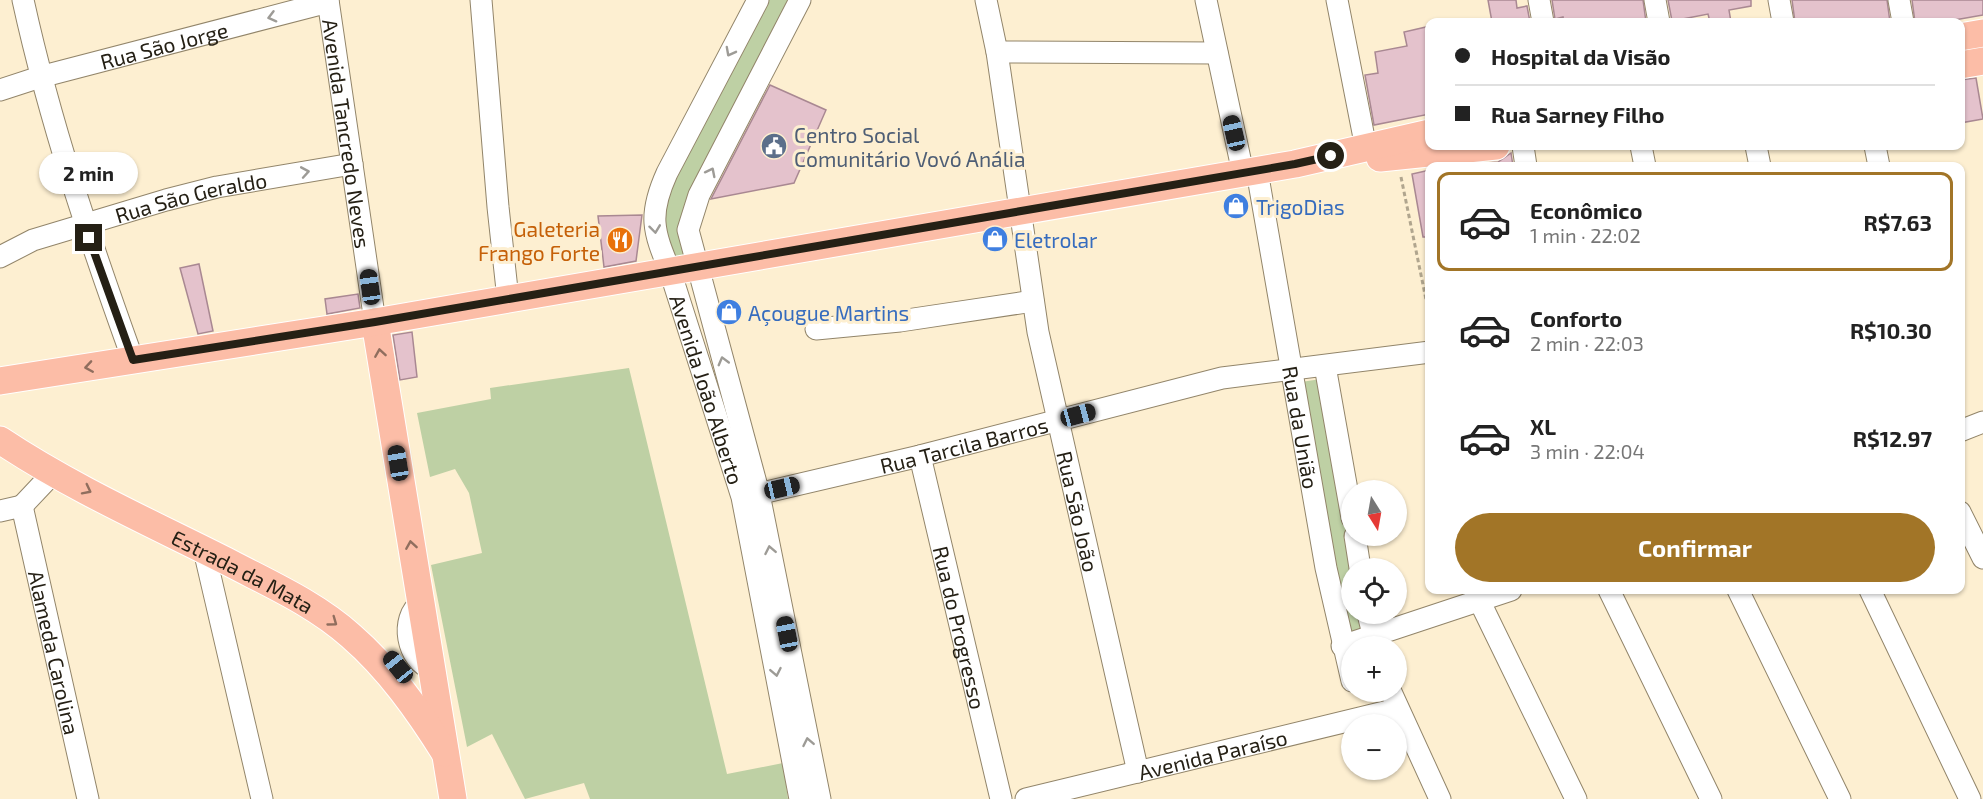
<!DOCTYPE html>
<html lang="pt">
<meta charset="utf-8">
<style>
body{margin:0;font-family:"Exo 2",sans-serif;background:#f2f2f2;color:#222;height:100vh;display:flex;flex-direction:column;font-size:22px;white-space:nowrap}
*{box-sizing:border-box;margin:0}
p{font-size:20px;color:#767676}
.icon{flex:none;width:33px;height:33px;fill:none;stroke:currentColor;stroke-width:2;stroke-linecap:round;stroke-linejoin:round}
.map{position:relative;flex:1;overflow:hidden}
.sheet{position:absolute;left:1425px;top:162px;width:540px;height:432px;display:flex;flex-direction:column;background:#fff;border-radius:12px;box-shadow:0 2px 4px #0004}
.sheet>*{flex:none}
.hud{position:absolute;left:1425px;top:18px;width:540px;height:132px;border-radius:12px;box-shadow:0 2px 4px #0004;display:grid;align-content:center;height:132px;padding:0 30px;background:#fff}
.needle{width:39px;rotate:169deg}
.tools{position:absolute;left:1341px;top:480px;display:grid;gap:12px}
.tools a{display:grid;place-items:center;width:66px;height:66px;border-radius:50%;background:#fff;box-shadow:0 2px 4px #0004;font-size:30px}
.end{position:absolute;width:27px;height:27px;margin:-14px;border:8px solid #252015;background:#fff;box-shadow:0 0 0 3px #fff}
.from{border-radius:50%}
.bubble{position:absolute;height:42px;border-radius:21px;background:#fff;box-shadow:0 2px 4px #0004;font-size:20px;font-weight:700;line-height:42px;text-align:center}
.car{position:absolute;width:18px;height:36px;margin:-18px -9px;border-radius:8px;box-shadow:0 0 4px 2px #0007;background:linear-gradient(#222 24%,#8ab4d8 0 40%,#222 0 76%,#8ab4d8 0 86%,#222 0)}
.hud b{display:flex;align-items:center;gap:21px;height:57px;font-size:22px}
.hud b+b{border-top:2px solid #e0e0e0}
.hud i{width:15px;height:15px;background:#222}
ul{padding:10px 0 0;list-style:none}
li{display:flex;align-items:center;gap:18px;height:99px;margin:0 12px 9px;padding:0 18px;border:3px solid transparent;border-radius:12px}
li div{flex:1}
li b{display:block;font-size:22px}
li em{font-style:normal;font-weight:700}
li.current{border-color:#a27527}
li>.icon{width:54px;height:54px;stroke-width:1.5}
.primary-button{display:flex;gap:12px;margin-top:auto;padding:12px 30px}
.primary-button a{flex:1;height:69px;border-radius:36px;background:#a27527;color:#fff;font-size:24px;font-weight:700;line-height:69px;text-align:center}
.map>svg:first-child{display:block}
</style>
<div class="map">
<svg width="1983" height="799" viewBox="0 0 1983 799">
<rect width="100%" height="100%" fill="#fdefd1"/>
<!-- green -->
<g fill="#bed0a4">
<path d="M769,0H794L681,216L686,257L671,261L663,212L675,176Z"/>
<path d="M629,368L727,774L783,763L788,799H590L584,783L525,799L492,734L467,747L431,565L482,553L469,493L455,469L430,477L417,413L491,399L490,388Z"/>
<path d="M1321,379L1354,568H1352V614H1362L1365,633L1348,638L1301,382Z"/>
</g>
<!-- building -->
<g fill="#e4c2cc" stroke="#a98892" stroke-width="1.5">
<path d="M1488,0H1516L1517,8L1527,6L1530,22H1492Z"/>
<path d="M1552,0H1643L1646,22H1564L1563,17L1555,19Z"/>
<path d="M1668,0H1751V6L1729,10L1731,22H1710L1708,14L1672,21Z"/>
<path d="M1792,0H1887L1890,22H1795Z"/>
<path d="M1912,0H1983V15L1943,22H1915Z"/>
<path d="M1426,27L1429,47L1426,48L1430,66V114L1374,125L1365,75L1378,73L1375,52L1407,46L1404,32Z"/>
<path d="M1976,78L1983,119L1960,123V80Z"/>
<path d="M770,85L826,110L794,183L711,199Z"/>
<path d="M1511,153L1513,166H1473V164L1498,162Z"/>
<path d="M1430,170V237H1423L1412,174Z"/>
<path d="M642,215L636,261L604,267L598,216Z"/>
<path d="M199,264L213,331L198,334L180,268Z"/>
<path d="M358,294L360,308L327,314L325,299Z"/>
<path d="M412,332L417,377L400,380L393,335Z"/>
</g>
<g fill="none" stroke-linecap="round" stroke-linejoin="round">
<defs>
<g id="minor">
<path d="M23,0C50,123 90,241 133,360"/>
<path id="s1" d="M328,0L375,322"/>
<path d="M481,0L498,207L508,299"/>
<path id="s2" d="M758,0L667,173C648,215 653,231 670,271L742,497L800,799"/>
<path d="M800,0L699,195L688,230L759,494L820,799"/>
<path id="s3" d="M986,0L997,52L1038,332L1138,772"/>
<path d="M1206,0L1243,173"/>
<path d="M1337,0L1366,148"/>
<path d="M1539,0L1543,22"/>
<path d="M1655,0L1659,22"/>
<path d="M1779,0L1783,22"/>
<path d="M1899,0L1903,22"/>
<path d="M997,52L1217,53"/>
<path id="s4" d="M0,90L40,77L328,2"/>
<path d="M1523,146L1526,166"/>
<path d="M1641,146L1645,166"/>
<path d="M1756,146L1760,166"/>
<path d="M1875,146L1879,166"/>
<path id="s5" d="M1257,171L1326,568L1352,681"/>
<path id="s6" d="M0,257L33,240L166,200L217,187L352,164"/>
<path d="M816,329L900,321L1033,301"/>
<path d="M1325,366L1352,518"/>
<path d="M1960,431L1983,422"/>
<path id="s7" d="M920,456L1001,799"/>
<path id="s8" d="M745,497L920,456L1222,378L1430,352"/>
<path id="s9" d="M22,506L88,799"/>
<path d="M22,506L54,472"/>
<path d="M0,511L22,506"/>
<path d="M1960,512L1983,558"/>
<path d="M1355,536L1360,568"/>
<path d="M204,550L262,799"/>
<path d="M1478,590L1479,600L1576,799"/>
<path d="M1609,590L1711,799"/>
<path d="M1738,590L1840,799"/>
<path d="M1870,590L1970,799"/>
<path d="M421,603C399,618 407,661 432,669"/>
<path d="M1368,614L1376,646"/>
<path d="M1342,646L1511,590"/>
<path d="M1391,692L1440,799"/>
<path id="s10" d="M1026,799L1397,709"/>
</g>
<g id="major">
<path d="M1960,37L1983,33"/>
<path d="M1960,65L1983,61"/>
<path d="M1380,158L1496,146"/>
<path d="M375,322L453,799"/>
<path d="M0,381L375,322L1295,164L1430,133"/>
<path id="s11" d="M0,440C72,488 153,524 230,563C272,585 315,604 351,636C389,669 418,710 445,753"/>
</g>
</defs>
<!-- minor casing -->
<use href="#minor" stroke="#92856a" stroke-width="23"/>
<!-- major casing -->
<use href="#major" stroke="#fff" stroke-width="29"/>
<!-- path -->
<path stroke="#b0a58e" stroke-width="3" stroke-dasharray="4.5 3" stroke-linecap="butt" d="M1401,177L1430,319"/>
<!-- minor -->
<use href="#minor" stroke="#fff" stroke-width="21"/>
<!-- major -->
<use href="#major" stroke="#fcbda7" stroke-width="27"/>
</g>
<!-- one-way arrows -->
<defs><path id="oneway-chevron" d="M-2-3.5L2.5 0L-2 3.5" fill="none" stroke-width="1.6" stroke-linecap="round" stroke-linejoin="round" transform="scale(1.5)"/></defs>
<g stroke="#9d9b96">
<use href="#oneway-chevron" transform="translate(272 17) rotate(165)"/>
<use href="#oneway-chevron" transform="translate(730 52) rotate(118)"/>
<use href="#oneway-chevron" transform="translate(305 172) rotate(-10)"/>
<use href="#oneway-chevron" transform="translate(711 172) rotate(-63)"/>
<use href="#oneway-chevron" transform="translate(655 229) rotate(83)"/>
<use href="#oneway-chevron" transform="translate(723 361) rotate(-105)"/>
<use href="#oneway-chevron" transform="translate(770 550) rotate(-101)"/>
<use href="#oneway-chevron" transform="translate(776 672) rotate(79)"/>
<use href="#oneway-chevron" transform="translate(808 742) rotate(-101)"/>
</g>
<g stroke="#906e5e">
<use href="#oneway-chevron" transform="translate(380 353) rotate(-99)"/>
<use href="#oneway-chevron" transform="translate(89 367) rotate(171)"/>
<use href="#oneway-chevron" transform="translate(87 490) rotate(27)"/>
<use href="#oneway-chevron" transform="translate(411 545) rotate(-99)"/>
<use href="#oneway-chevron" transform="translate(333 622) rotate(36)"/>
</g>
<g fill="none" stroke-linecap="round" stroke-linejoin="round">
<!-- route -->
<path stroke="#252015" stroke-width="8" d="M89,238L133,360L375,322L1295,164L1331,156"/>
</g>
<!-- icons -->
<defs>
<symbol id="civic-disc" viewBox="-11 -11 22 22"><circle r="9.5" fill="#5c6f8a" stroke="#fdefd1"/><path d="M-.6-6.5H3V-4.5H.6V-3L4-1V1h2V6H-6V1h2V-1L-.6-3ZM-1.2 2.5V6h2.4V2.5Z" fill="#fff"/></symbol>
<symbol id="shop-disc" viewBox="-11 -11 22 22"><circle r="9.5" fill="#3f7fe0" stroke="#fdefd1"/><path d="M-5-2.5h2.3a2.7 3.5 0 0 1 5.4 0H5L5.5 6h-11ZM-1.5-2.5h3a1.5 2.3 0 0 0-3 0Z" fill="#fff"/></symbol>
<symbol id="restaurant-disc" viewBox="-11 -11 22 22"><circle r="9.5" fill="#e8710a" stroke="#fdefd1"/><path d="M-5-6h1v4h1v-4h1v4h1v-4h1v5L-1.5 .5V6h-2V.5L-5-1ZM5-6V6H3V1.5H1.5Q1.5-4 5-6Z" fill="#fff"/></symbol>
</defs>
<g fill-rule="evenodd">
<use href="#civic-disc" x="759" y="131" width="30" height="30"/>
<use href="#shop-disc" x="1221" y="191" width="30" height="30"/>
<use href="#shop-disc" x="980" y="224" width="30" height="30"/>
<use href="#restaurant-disc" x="605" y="225" width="30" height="30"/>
<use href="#shop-disc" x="714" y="297" width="30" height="30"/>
</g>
<g text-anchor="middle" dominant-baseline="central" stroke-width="6" stroke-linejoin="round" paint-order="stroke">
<!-- street labels -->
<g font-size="21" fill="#252015" stroke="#fdefd1">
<text stroke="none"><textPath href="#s4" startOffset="170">Rua São Jorge</textPath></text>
<text stroke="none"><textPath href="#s1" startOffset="135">Avenida Tancredo Neves</textPath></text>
<text stroke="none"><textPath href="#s6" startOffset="201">Rua São Geraldo</textPath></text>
<text stroke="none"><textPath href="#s2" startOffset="422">Avenida João Alberto</textPath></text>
<text stroke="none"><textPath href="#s5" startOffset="260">Rua da União</textPath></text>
<text stroke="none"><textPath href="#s8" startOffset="225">Rua Tarcila Barros</textPath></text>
<text stroke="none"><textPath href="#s3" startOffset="520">Rua São João</textPath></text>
<text stroke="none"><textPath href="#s11" startOffset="276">Estrada da Mata</textPath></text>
<text stroke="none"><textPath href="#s7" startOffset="176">Rua do Progresso</textPath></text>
<text stroke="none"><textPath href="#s9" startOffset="150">Alameda Carolina</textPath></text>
<text stroke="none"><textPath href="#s10" startOffset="192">Avenida Paraíso</textPath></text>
</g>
<!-- service labels -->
<g font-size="21" fill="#4e5e75" stroke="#fdefd1" text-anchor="start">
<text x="794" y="134">Centro Social<tspan x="794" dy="24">Comunitário Vovó Anália</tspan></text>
</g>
<!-- shop labels -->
<g font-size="21" fill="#366cbe" stroke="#fdefd1" text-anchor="start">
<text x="1256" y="206">TrigoDias</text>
<text x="1014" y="239">Eletrolar</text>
<text x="748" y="312">Açougue Martins</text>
</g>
<!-- food labels -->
<g font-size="21" fill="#c56008" stroke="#fdefd1" text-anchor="end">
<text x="600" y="228">Galeteria<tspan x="600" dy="24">Frango Forte</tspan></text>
</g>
</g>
</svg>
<div class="tools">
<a><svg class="needle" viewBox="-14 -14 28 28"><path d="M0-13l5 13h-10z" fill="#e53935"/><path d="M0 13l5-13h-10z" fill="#767676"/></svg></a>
<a><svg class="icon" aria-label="locate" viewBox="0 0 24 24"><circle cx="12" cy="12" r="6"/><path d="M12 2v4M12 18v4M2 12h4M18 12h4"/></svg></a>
<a>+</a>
<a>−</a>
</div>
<i class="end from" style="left:1331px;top:156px"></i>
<i class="end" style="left:89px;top:238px"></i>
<div class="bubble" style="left:39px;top:152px;width:99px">2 min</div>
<i class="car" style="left:1234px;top:133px;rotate:347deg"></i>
<i class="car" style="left:370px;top:287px;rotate:352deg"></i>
<i class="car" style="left:1078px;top:415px;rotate:75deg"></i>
<i class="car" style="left:398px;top:463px;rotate:351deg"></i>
<i class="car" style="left:782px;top:488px;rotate:77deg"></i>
<i class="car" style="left:787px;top:634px;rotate:349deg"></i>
<i class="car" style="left:398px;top:667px;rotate:321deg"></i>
<div class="hud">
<b><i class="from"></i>Hospital da Visão</b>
<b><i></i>Rua Sarney Filho</b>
</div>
<section class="sheet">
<ul>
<li class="current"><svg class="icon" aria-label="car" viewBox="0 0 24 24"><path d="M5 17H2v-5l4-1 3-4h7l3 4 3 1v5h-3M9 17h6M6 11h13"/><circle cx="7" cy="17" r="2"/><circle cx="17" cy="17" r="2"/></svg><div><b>Econômico</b><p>1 min · 22:02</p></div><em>R$7.63</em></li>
<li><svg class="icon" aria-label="car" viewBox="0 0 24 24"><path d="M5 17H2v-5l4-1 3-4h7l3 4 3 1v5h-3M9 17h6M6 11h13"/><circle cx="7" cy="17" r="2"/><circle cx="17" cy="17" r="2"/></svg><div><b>Conforto</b><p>2 min · 22:03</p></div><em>R$10.30</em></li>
<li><svg class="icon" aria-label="car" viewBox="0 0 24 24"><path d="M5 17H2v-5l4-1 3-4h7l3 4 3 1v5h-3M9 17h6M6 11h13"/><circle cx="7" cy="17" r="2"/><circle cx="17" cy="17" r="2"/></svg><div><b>XL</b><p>3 min · 22:04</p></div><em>R$12.97</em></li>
</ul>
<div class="primary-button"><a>Confirmar</a></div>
</section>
</div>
